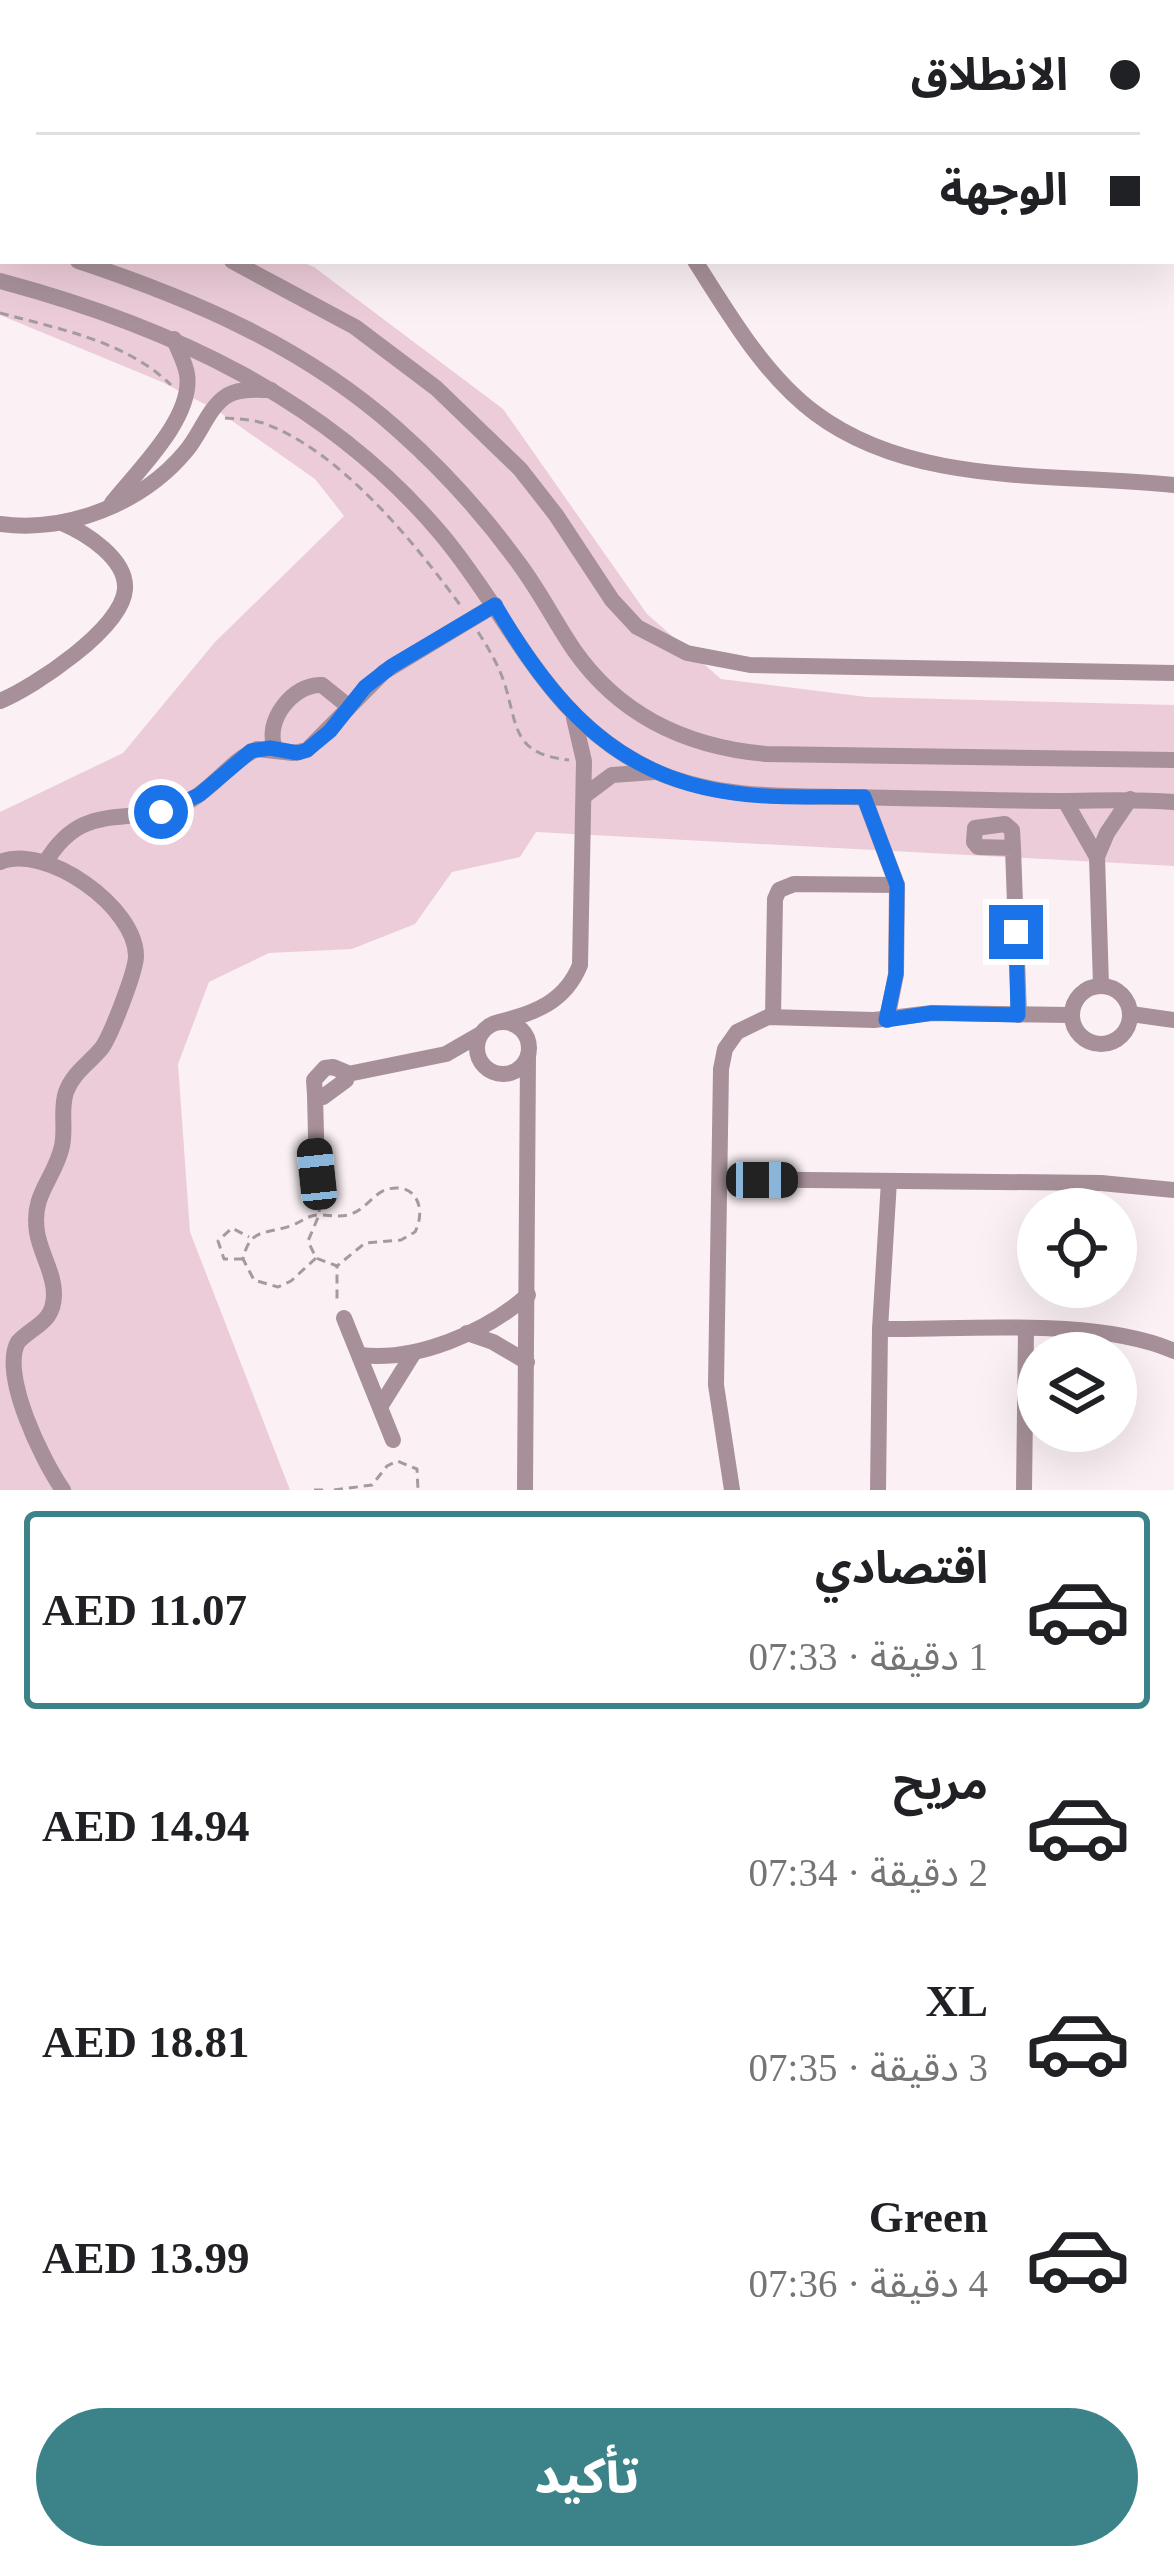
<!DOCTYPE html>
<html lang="ar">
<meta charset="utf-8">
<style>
body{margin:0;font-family:"Times New Roman","Noto Sans Arabic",serif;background:#f6f6f6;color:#202124;direction:rtl;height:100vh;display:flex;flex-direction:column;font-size:45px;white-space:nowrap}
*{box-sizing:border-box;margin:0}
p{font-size:39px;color:#757577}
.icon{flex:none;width:66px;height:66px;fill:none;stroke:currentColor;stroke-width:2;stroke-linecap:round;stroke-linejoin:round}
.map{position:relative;height:1490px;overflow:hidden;direction:ltr}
.side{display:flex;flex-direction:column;background:#fff;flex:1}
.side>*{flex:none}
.guide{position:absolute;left:0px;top:0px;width:1176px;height:264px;box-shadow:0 12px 48px #0002;direction:rtl;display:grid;align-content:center;height:264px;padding:0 36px;background:#fff}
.fabs{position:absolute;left:1017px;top:1188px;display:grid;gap:24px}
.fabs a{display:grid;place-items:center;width:120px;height:120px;border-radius:50%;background:#fff;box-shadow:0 12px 48px #0002;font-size:60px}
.end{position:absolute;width:54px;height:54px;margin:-27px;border:15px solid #1a73e8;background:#fff;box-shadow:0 0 0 6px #fff}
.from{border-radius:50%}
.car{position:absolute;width:36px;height:72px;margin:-36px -18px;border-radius:15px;box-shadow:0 0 9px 3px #0007;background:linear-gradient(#222 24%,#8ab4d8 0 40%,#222 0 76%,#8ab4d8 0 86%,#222 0)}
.guide b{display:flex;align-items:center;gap:42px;height:114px;font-size:45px}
.guide b+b{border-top:3px solid #e0e0e0}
.guide i{width:30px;height:30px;background:#202124}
ul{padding:21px 0 0;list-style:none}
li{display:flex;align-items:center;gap:36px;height:198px;margin:0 24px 18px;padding:0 12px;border:6px solid transparent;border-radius:12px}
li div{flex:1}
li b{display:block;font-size:45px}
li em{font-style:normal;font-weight:800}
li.current{border-color:#3b8388}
li>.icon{width:108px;height:108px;stroke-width:1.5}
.primary-button{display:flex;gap:24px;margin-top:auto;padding:24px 36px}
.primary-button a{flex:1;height:138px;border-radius:72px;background:#3b8388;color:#fff;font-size:48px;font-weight:800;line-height:138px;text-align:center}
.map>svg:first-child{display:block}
</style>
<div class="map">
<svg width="1174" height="1490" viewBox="0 0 1174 1490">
<rect width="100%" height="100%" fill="#fbf1f5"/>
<!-- green -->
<path fill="#ecccd9" d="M0,162L3,261H299L314,267L503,409L647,614L721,679L867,697L1174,705V866L536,832L520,857L452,872L415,924L352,949L269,953L209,982L178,1064L190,1232L290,1490H0V812L123,753L215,642L344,516L315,479L218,411L162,382L0,315Z"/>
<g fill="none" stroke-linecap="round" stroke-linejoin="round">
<!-- path -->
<g stroke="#a39b9e" stroke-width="3" stroke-dasharray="9 6" stroke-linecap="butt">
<path d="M0,313C59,329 126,341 171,385"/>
<path d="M225,418C238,419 250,419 263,423C340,450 416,544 463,609"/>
<path d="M478,632C489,649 499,666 505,685C518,728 513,754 569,760"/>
<path d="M320,1188L319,1215L308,1241L316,1258L337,1266V1302"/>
<path d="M316,1258L291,1281L278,1287L254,1280L243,1259C250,1226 268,1235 293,1225C303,1221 308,1215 319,1215C329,1215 339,1217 348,1215C365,1211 373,1193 388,1189C418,1182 426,1211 415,1232L401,1240L365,1243L337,1266"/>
<path d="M243,1259H224L218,1241L232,1228L249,1237"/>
<path d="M314,1490H327"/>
<path d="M334,1490L372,1485L387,1466L397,1461L417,1469L418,1490"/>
</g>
<!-- minor -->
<g stroke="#a79099" stroke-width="16">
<path d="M496,0L499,3"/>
<path d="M0,179L3,180"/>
<path d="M0,238L3,239"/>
<path d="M78,261C195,300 305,347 398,430C443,470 484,515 520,565C540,592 555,622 574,650C620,716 687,747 766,754L1174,760"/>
<path d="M232,261L355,327L436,388L520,469L556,515L612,600L637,627L687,653L750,665L1174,673"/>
<path d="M695,261C729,314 764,375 815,413C915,488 1056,472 1174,485"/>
<path d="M0,281C169,326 328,399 442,535C514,621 548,725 659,773C719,798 783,796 847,797C919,798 992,801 1065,801C1102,800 1137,799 1174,802"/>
<path d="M112,503C136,472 194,418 187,374C185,362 178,350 174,339"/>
<path d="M0,524C68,533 143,503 186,451C200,435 208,409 225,397C238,388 255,390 271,390"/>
<path d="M0,701C34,687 123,628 125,589C127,559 86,533 62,523"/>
<path d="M276,750C262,723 293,683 322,685L348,706"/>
<path d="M584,796L612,775L654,772"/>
<path d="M864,797L897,885"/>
<path d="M1065,801L1097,857"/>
<path d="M1013,848L978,847L974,842L975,828L1005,824L1012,830L1013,848L1019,1015"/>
<path d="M0,862C46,843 136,907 136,956C136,971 110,1038 101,1049C88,1064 73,1073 66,1092C60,1110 66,1128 62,1146C55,1179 31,1193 37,1232C40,1253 54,1272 54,1294C54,1323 34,1325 18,1342C0,1374 42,1460 63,1490"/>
<path d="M45,863C86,794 131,832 191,800C215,786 232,760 257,749L293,753L307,750L384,672L495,605"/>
<path d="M1101,985L1097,857L1107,833L1130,799"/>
<circle cx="1101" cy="1015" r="29"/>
<path d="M1131,1014L1174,1020"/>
<path d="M773,1017L775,899L779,890L794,884L897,885L896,974L887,1020"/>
<circle cx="503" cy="1048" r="26"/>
<path d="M499,1022C535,1013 565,1002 580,965L584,761L574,718"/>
<path d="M333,1067L345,1072L346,1080L323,1097L315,1095L314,1080L325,1068Z"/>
<path d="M348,1074L446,1054L479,1035"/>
<path d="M315,1095L317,1174"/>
<path d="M720,1179L1101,1183L1174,1190"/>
<path d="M344,1318L393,1440"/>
<path d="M880,1329C967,1330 1096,1317 1174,1351"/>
<path d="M467,1333L493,1342L527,1362"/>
<path d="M360,1355C416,1362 486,1332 528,1295"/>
<path d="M380,1407L413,1354"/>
<path d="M525,1490L528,1056"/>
<path d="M732,1490L716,1385L721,1069L725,1049L737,1032L768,1017L874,1020L932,1013L1071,1015"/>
<path d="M878,1490L880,1329L889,1181"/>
<path d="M1024,1490L1026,1330"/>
</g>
</g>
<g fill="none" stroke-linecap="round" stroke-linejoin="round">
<!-- route -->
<path stroke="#1a73e8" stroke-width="15" d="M161,812L199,795L251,751L270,748L298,753L307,750L330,731L365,687L392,666L495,605C552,702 615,778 734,793C776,799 821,796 864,797L897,885L896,974L886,1020L932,1013L1018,1015L1016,932"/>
</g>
</svg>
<div class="fabs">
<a><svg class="icon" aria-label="locate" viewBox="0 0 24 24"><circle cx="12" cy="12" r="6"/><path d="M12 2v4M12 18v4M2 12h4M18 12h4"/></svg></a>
<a><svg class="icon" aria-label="layers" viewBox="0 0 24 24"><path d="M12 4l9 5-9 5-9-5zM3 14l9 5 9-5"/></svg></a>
</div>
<i class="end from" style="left:161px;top:812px"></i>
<i class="end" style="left:1016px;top:932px"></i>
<i class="car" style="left:317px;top:1174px;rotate:354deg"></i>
<i class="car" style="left:762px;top:1180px;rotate:90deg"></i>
<div class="guide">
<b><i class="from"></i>الانطلاق</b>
<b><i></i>الوجهة</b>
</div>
</div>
<section class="side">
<ul>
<li class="current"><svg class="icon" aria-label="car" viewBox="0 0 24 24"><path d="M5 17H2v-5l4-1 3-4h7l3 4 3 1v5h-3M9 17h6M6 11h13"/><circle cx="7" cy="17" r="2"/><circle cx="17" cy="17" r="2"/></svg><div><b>اقتصادي</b><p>1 دقيقة · 07:33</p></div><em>AED 11.07</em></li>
<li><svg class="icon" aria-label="car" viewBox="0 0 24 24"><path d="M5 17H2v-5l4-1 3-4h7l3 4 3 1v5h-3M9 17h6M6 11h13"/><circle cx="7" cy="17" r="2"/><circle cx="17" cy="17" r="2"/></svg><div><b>مريح</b><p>2 دقيقة · 07:34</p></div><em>AED 14.94</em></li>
<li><svg class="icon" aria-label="car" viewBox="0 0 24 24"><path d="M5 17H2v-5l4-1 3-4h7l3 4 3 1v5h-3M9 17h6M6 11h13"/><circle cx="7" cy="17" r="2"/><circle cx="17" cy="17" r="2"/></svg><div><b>XL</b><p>3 دقيقة · 07:35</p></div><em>AED 18.81</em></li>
<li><svg class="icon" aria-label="car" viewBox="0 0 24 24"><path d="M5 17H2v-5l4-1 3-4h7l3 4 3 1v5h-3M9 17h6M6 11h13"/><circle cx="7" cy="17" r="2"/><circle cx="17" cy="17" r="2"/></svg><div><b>Green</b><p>4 دقيقة · 07:36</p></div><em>AED 13.99</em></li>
</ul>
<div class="primary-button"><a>تأكيد</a></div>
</section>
